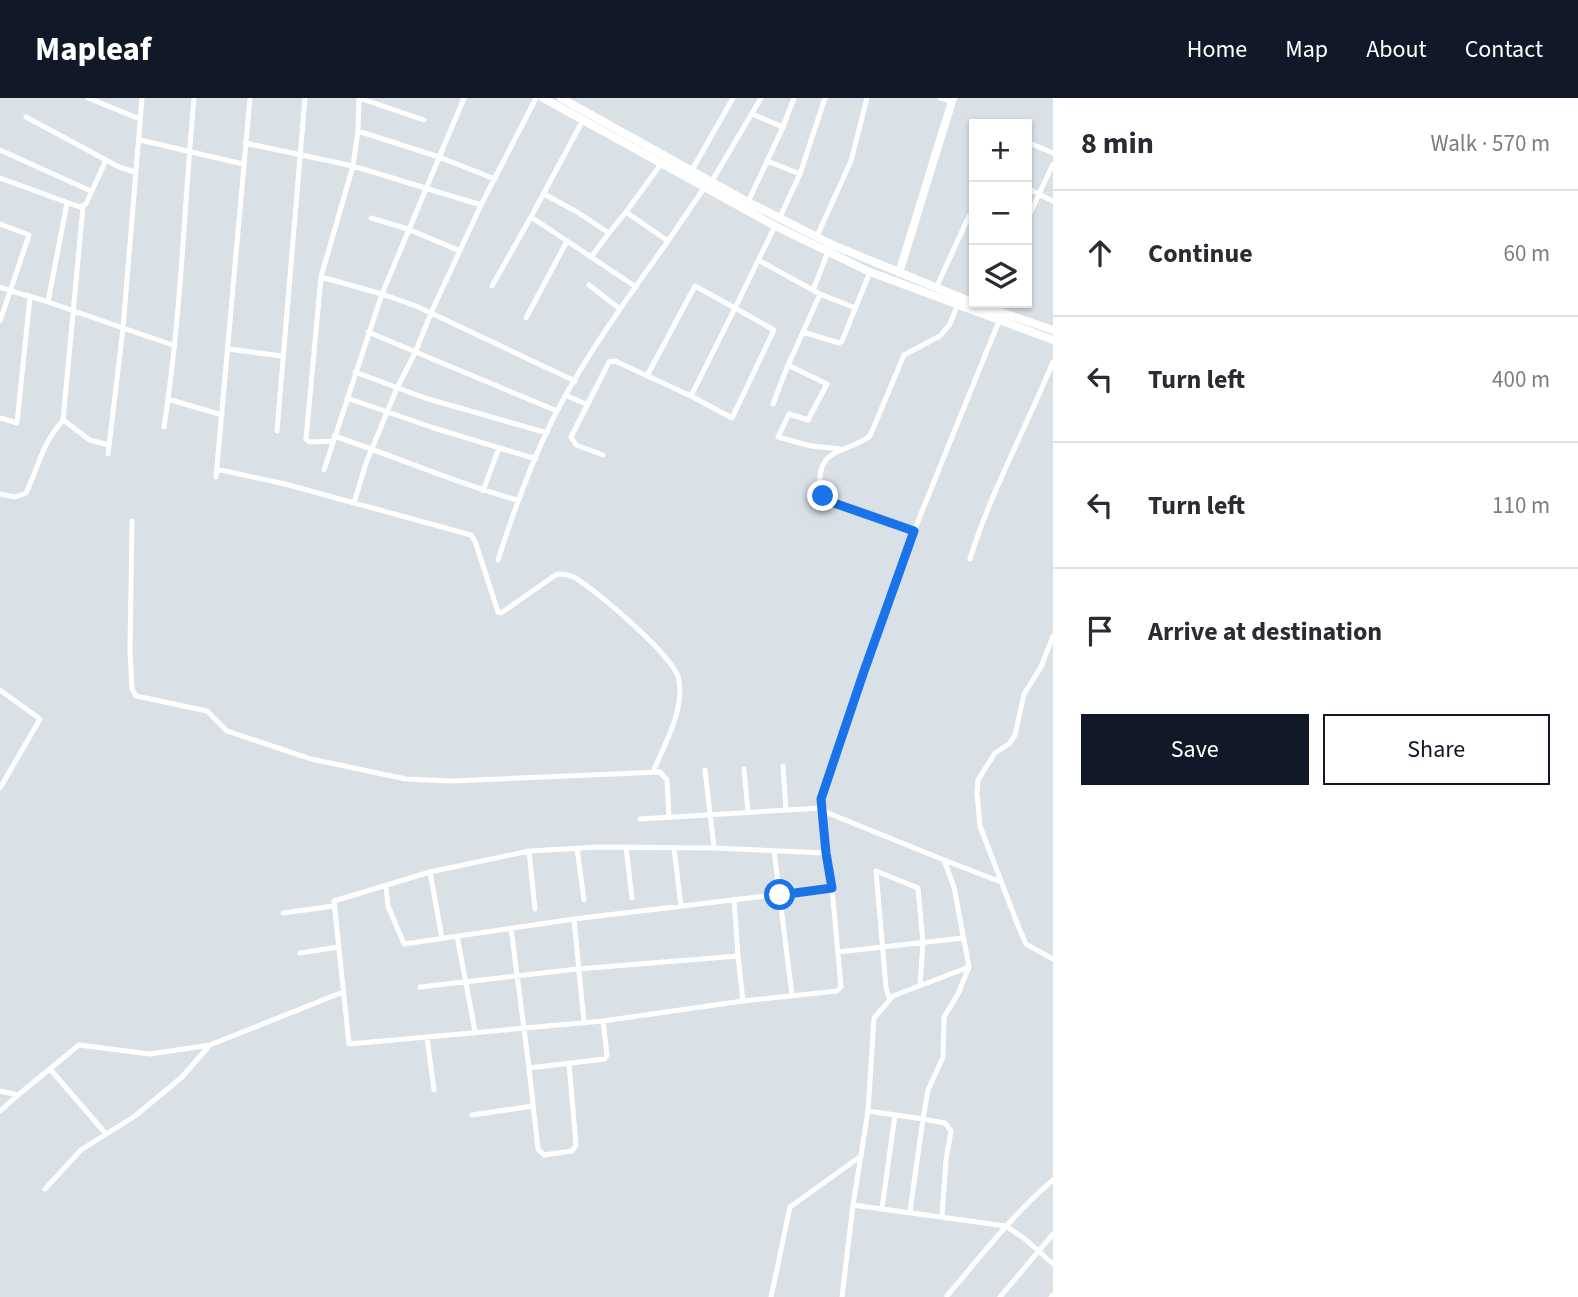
<!DOCTYPE html>
<meta charset="utf-8">
<style>
:root{--surface:#fff;--page:#f2f2f3;--text:#2b2b33;--muted:#7c7c81;--line:#e1e1e2;--accent:#111827}
body{margin:0;font-family:"Source Sans 3",sans-serif;background:var(--page);color:var(--text)}
.controls{position:absolute;right:21px;top:21px;display:grid;overflow:hidden;border-radius:0px;box-shadow:0 2px 5px #0004}
.controls button{width:63px;height:63px;display:grid;place-items:center;padding:0;border:0;border-bottom:2px solid var(--line);background:var(--surface);color:var(--text);font:35px sans-serif}
.stop{position:absolute;width:21px;height:21px;margin:-16px;border:5px solid #1a73e8;border-radius:50%;background:#fff}
.stop.end{background:#1a73e8;border-color:#fff;box-shadow:0 2px 7px #0008}
.list{margin:0;padding:0;list-style:none}
h2{display:flex;justify-content:space-between;align-items:center;height:91px;margin:0;padding:0 28px;font-size:30px}
h2 small{font-size:23px;font-weight:400;color:var(--muted)}
.list li{display:grid;grid-template-columns:46px 1fr auto;gap:21px;align-items:center;box-sizing:border-box;height:126px;padding:0 28px;border-top:2px solid var(--line)}
.list b{display:block;font-size:26px;white-space:nowrap}
.list em{font-size:23px;font-style:normal;color:var(--muted)}
.actions{display:flex;gap:14px;padding:21px 28px}
.actions a{flex:1;padding:16px 0;border:2px solid var(--accent);border-radius:0px;text-align:center;font-size:24px;color:var(--accent)}
.actions .main{background:var(--accent);color:#fff}
.icon{flex:none;width:38px;height:38px;fill:none;stroke:currentColor;stroke-width:2;stroke-linecap:round;stroke-linejoin:round}
.map{position:relative;flex:none;width:1053px;height:1199px;overflow:hidden}
header{display:flex;align-items:center;gap:42px;box-sizing:border-box;height:98px;padding:0 35px;background:var(--accent);color:#fff}
header strong{font-size:33px}
nav{display:flex;gap:38px;margin-inline-start:auto;font-size:24px}
main{display:flex}
aside{flex:1;background:var(--surface)}
.map>svg:first-child{display:block}
</style>
<header>
<strong>Mapleaf</strong>
<nav><a>Home</a><a>Map</a><a>About</a><a>Contact</a></nav>
</header>
<main>
<div class="map">
<svg width="1053" height="1199" viewBox="0 0 1053 1199">
<rect width="100%" height="100%" fill="#d9e0e6"/>
<g fill="none" stroke-linecap="round" stroke-linejoin="round">
<!-- street -->
<path stroke="#fff" stroke-width="5" d="M88,0L140,21
M359,0L424,22
M940,0L952,3
M752,16L783,29
M26,19L106,62
M583,22L531,119L636,189
M358,33L439,59L495,81
M140,42L243,66
M1027,44L1053,55
M245,45L353,68L481,107
M0,52L91,93
M767,63L800,76L780,119
M692,72L733,0
M800,76L825,0
M0,80L80,109L86,106L106,62L119,69L135,74
M712,83L761,0
M1027,90L1053,103
M544,96L577,114L609,135L626,114
M748,104L783,29L794,0
M371,120L408,131L460,153
M1027,122L1053,66
M0,126L29,137L0,223
M817,138L851,63L867,0
M668,143L704,90
M591,159L609,135
M758,162L820,196L855,210
M321,179L382,196L416,208L575,283
M589,187L620,211
M492,188L531,119
M0,189L30,199L17,325L0,320
M936,190L969,118L974,119
M813,192L828,154
M820,196L803,234L839,245L842,243L870,174
M26,197L48,204L67,105
M48,204L123,230L142,0
M526,220L567,143
M368,234L557,313
M803,234L788,267L827,286L808,322L789,316L778,339L811,348L841,351
M228,251L282,258
M355,274L425,300L547,335
M567,298L586,306
M691,298L732,320L774,232L735,210L775,128
M347,300L434,330L536,361
M168,301L222,317
M773,306L788,267
M63,322L90,342L109,347
M164,329C181,220 184,110 194,0
M277,333L305,0
M334,338C395,358 454,385 517,402
M332,343L309,344L306,341L321,179L353,68L358,33L359,0
M108,356L123,230L173,247
M603,357L576,347L571,339L609,264L615,263L691,298L735,210L695,188L647,278
M216,371L285,386L471,437L475,443L498,514L501,515L557,476C564,476 571,477 577,481C598,494 676,560 679,582C684,614 665,645 653,674
M324,372L382,196L464,0
M216,379L250,0
M483,393L499,350
M0,396L15,399L26,395C40,366 40,349 63,322L83,109
M354,405L366,365L397,290L415,255L431,215L481,107L536,0
M132,423L130,553L132,591L136,598L207,613L227,633L311,661L406,681L451,683L660,674L667,682L669,719
M914,433L999,223
M970,461C991,393 1026,330 1053,264
M498,462C514,412 532,361 557,313C588,254 629,198 668,143L626,114L661,66
M1053,538L1041,569L1024,596L1015,637L1009,646L995,655L978,682L977,695L980,728L1019,830L1026,846L1053,861
M0,592L40,621L0,690
M783,668L786,712
M744,671L748,714
M705,672L714,750
M640,721L821,710L826,755
M626,749L632,800
M577,750L584,802
M674,750L681,808
M529,753L535,811
M774,753L792,897
M944,762L1001,784
M430,774L442,840
M386,789L388,808L404,846L574,821L832,790L841,889L837,893L743,903L603,923L349,946L334,803L430,774L529,753L600,749L714,750L826,755L832,790
M283,815L334,808
M574,821L584,924
M511,830L529,970L605,961L607,957L603,923
M457,838L475,933
M838,854L963,840
M300,855L338,849
M738,858L743,903
M420,889L577,871L738,858L734,801
M890,902L886,890L876,773L918,790L923,845L920,887
M427,940L434,992
M529,970L538,1051L544,1057L572,1053L576,1047L569,965
M50,971L106,1036
M0,993L18,997L79,947L150,956L210,947L343,894
M0,1013L18,997
M868,1013L923,1021L910,1113
M472,1017L533,1008
M45,1091L81,1052L135,1018L182,979L210,947
M853,1107L1006,1128L1025,1141L1053,1166
M882,1110L895,1017
M942,1118L946,1062L951,1033L945,1025L923,1021L928,992L943,959L944,919L958,896L969,869
M947,1198C981,1158 1013,1116 1053,1082
M771,1199L790,1109L861,1058
M842,1199L853,1107L868,1013L874,920L893,898L969,869L954,789L944,762L828,715L821,710V701L863,576L914,433L831,404L820,393C816,347 845,357 870,338L904,257L940,238L950,226L957,208
M1000,1199L1053,1136
M1051,1199L1053,1197"/>
<!-- secondary -->
<path stroke="#fff" stroke-width="8" d="M543,0L775,128L870,174L1053,242
M561,0L748,104L833,147L974,205
M899,175L953,0
M974,205L1053,232"/>
</g>
<g fill="none" stroke-linecap="round" stroke-linejoin="round">
<!-- route -->
<path stroke="#1a73e8" stroke-width="9" d="M780,797L832,790L826,755L821,701L863,576L914,433L831,404L823,398"/>
</g>
</svg>
<div class="controls">
<button>+</button>
<button>−</button>
<button><svg class="icon" aria-label="layers" viewBox="0 0 24 24"><path d="M12 4l9 5-9 5-9-5zM3 14l9 5 9-5"/></svg></button>
</div>
<div class="stop" style="left:780px;top:797px"></div>
<div class="stop end" style="left:823px;top:398px"></div>
</div>
<aside>
<h2>8 min<small>Walk · 570 m</small></h2>
<ul class="list">
<li><svg class="icon" aria-label="ahead" viewBox="0 0 24 24"><path d="M12 20V5M6 11l6-6 6 6"/></svg><div><b>Continue</b></div><em>60 m</em></li>
<li><svg class="icon" aria-label="left" viewBox="0 0 24 24"><path d="M17 20v-9H6M10 6l-5 5 5 5"/></svg><div><b>Turn left</b></div><em>400 m</em></li>
<li><svg class="icon" aria-label="left" viewBox="0 0 24 24"><path d="M17 20v-9H6M10 6l-5 5 5 5"/></svg><div><b>Turn left</b></div><em>110 m</em></li>
<li><svg class="icon" aria-label="arrive" viewBox="0 0 24 24"><path d="M6 21V4h12l-3 4 3 4H6"/></svg><div><b>Arrive at destination</b></div></li>
</ul>
<div class="actions"><a class="main">Save</a><a>Share</a></div>
</aside>
</main>
